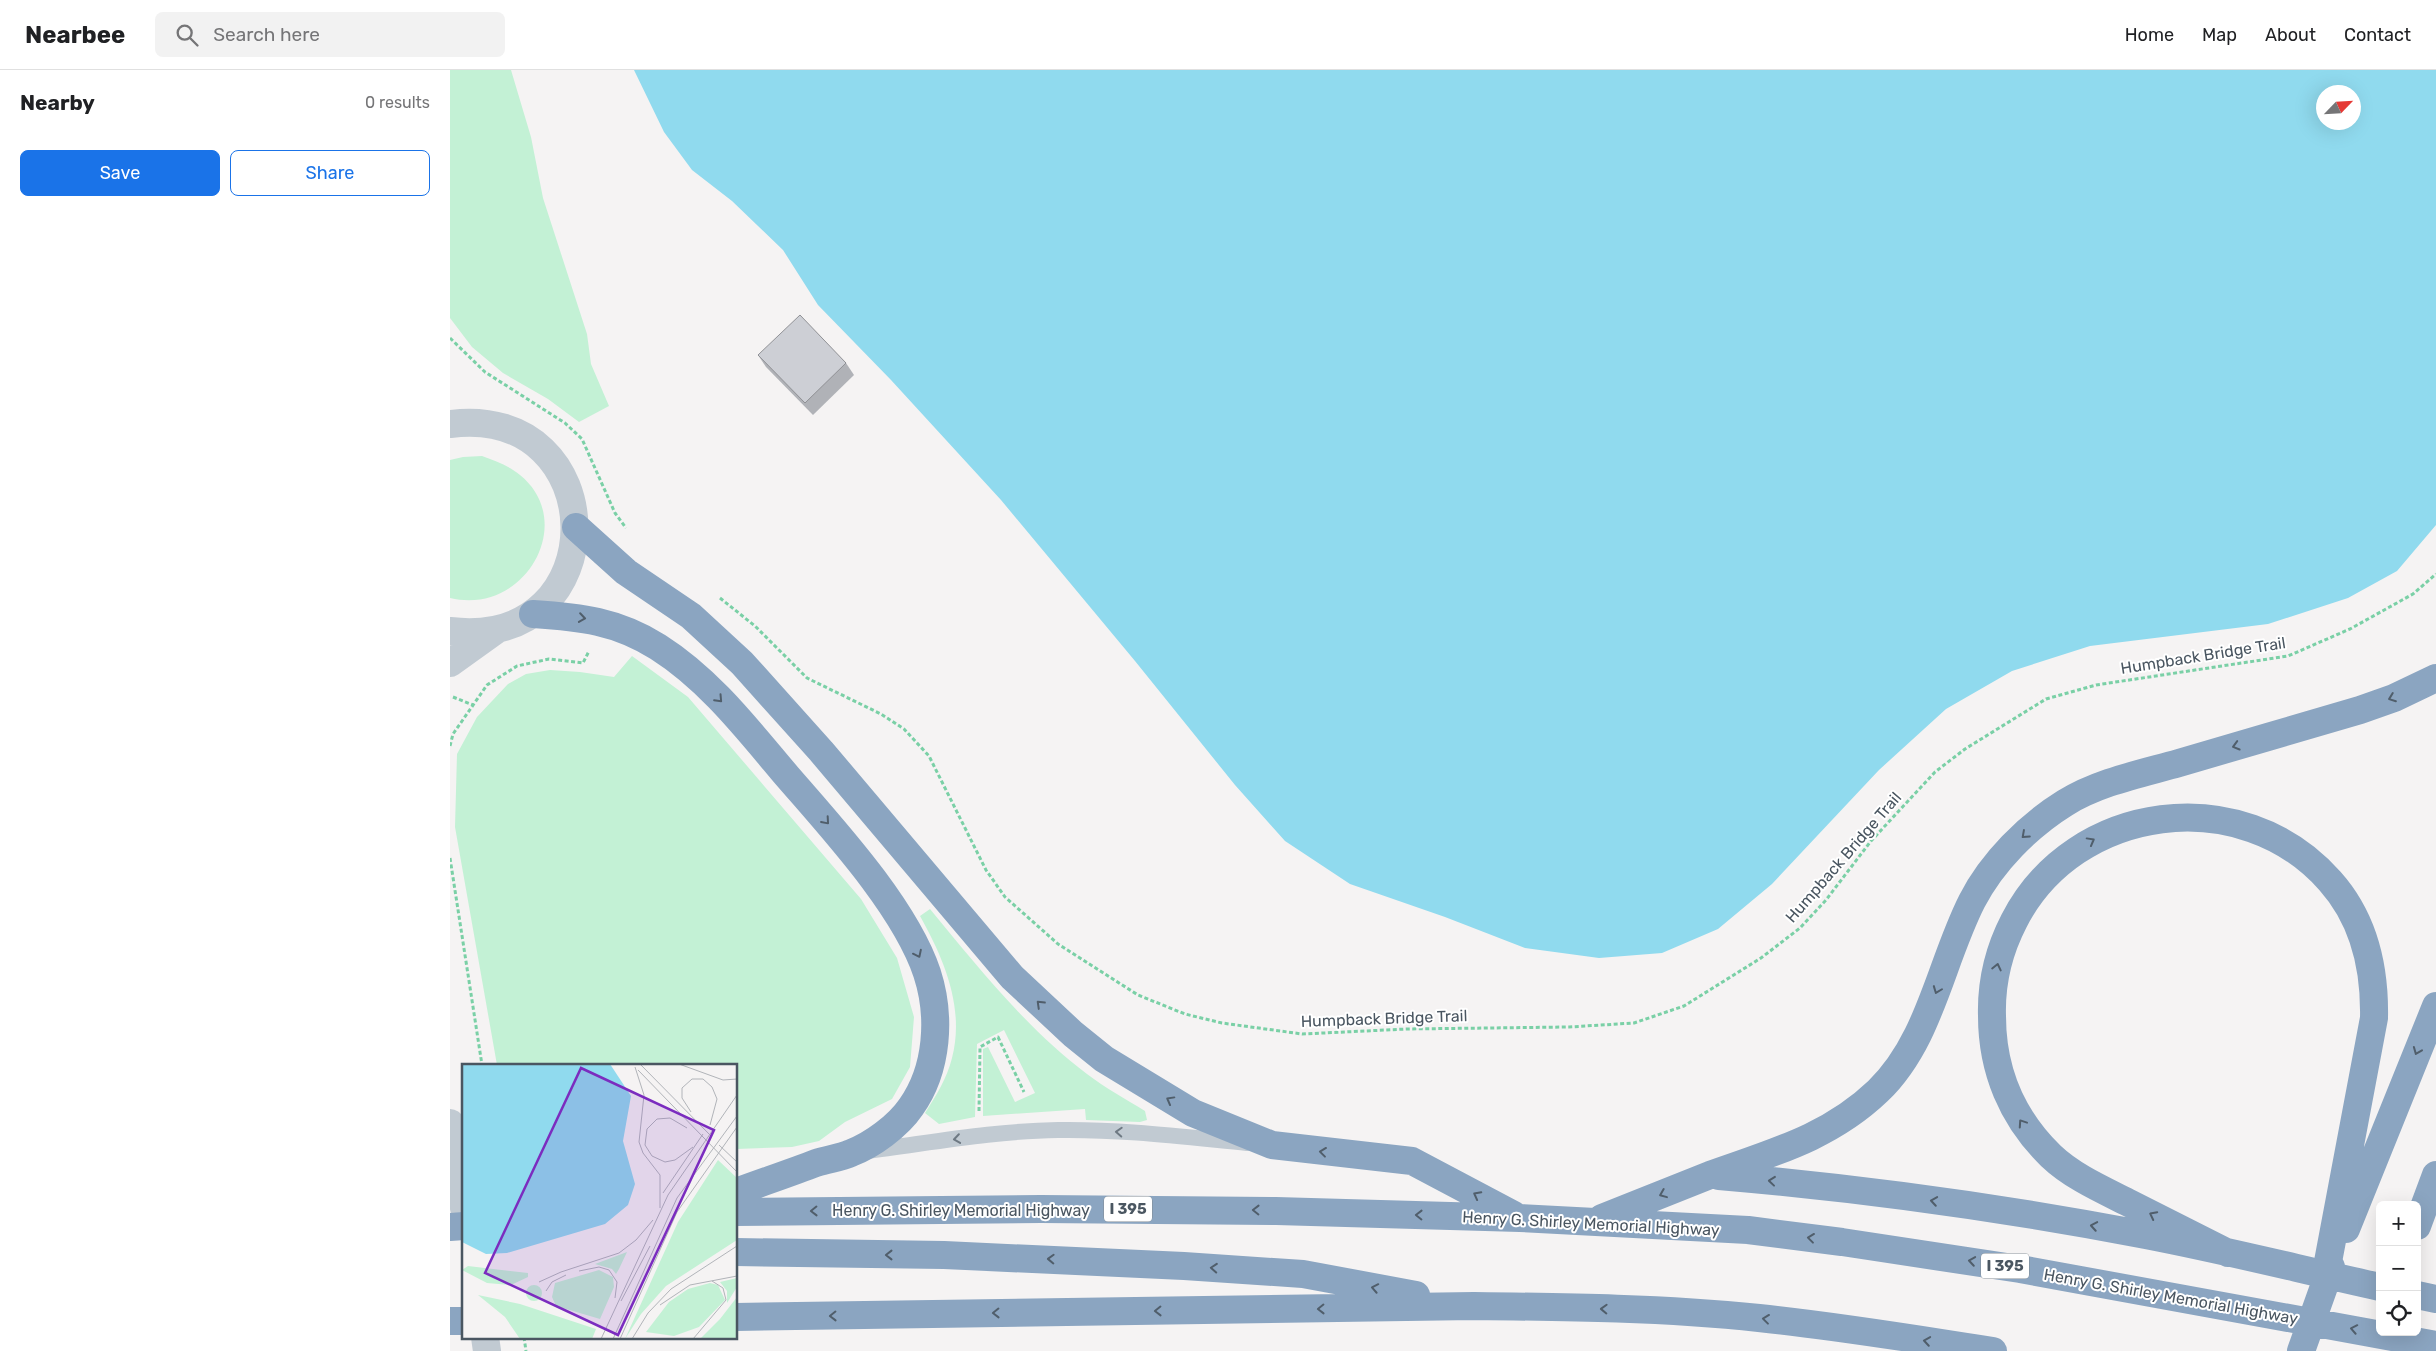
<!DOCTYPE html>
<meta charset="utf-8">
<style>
:root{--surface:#fff;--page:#f2f2f2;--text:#202124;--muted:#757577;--line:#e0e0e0;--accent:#1a73e8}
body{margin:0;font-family:Rubik,sans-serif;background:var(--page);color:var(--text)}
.controls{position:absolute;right:15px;bottom:15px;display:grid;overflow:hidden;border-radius:8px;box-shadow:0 5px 20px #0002}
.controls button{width:45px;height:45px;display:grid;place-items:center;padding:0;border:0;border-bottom:1px solid var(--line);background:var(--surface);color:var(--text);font:25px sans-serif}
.compass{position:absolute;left:1866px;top:15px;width:45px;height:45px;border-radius:50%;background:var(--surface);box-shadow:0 5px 20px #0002;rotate:65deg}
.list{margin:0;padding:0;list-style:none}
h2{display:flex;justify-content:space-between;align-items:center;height:65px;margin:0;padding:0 20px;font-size:21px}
h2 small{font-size:16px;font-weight:400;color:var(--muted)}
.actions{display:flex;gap:10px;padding:15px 20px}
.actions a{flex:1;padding:11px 0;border:1px solid var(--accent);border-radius:8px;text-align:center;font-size:18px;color:var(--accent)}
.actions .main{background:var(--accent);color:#fff}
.icon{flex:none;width:28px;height:28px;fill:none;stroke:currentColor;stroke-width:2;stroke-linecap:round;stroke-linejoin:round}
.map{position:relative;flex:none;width:1986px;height:1281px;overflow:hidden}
header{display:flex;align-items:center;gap:30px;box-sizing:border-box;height:70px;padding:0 25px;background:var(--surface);border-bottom:1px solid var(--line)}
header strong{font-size:24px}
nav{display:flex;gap:28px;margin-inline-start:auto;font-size:18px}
.search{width:350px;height:45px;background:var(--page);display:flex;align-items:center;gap:12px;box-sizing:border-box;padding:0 18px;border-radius:8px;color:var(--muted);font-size:19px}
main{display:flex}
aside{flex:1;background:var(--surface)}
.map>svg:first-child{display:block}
</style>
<header>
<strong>Nearbee</strong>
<div class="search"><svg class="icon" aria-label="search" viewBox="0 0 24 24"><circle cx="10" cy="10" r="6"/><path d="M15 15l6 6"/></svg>Search here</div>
<nav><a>Home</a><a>Map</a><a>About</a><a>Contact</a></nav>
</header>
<main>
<aside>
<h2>Nearby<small>0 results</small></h2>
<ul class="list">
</ul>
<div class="actions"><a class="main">Save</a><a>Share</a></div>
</aside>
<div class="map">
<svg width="1986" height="1281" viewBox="0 0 1986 1281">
<rect width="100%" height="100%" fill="#f5f3f3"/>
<!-- green -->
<path fill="#c3f1d5" d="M0,0H61L81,67L93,128L137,264L141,294L159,336L129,352L98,329L53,303L22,277L0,248Z
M32,386C46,391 59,396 70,405C128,452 75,546 0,528V390L13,387Z
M182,586L238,627L411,829L447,888L464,947L460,997L442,1029L395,1052L369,1071L342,1077L286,1079V995H47L5,757L7,684L27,647L58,614L76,604L100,600L130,602L164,607Z
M480,839C528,897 576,958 637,1004C655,1018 676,1029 695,1041L697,1050L690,1052L636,1050L635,1039L533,1046V979L538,977L565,1032L585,1023L554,960L527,974L525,1047L489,1054L475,1043C486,1026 497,1008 502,988C515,938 494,889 470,846Z"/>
<!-- water -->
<path fill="#90daee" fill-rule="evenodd" d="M184,0H1986V455L1947,501L1898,528L1818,554L1640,576L1562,601L1496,639L1429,700L1322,814L1268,859L1212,883L1149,888L1075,878L995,847L900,814L835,771L785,715L685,591L551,430L441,310L368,235L333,180L282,131L242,100L214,62ZM1874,22H1904V52H1874Z"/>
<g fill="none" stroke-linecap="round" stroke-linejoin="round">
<!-- path -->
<path stroke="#7ad0a6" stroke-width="3" stroke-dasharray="4 2.5" stroke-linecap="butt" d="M0,268L35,302L115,353L132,369L165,443L176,458
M270,528L305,556L357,608L431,644L454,659L479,686L536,800L555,827L608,874L688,925L735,944L772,953L852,964L956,959L1119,957L1184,953L1234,936L1311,888L1350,858L1376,830L1421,771L1485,702L1515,679L1596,629L1646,615L1838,586L1900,559L1963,524L1986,504
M3,627L23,635
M0,676L3,664L37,615L67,596L99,589L133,593L139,581
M0,788L32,995
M529,1041L530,977L548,967L574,1022
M74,1267L76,1281"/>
<!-- service -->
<path stroke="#c1cad2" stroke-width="16" d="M416,1081C480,1073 544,1061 608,1060C671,1059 735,1067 797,1073"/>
<!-- tertiary -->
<path stroke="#c1cad2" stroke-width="28" d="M0,354C164,333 168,581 0,561
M0,593L46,560
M0,1053L14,1138
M35,1267L37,1281"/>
<!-- motorway -->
<path stroke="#8ba5c1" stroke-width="28" d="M126,457L176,502L241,546L292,593L371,681L562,907L623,964L654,989L743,1043L822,1075L962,1091L1064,1145
M83,544C130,547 167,551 208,577C260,610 298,660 337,706C383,759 455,837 477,903C491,946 488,999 461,1037C448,1056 422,1075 401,1083C390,1088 378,1089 366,1093C340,1103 313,1112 286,1122
M1269,1106C1408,1118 1548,1137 1685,1163C1767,1178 1848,1199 1930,1217
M286,1142L591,1139L826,1141L1070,1148L1298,1160L1392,1172L1570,1199L1986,1275
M1152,1148C1188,1134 1224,1119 1260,1105C1321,1083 1379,1068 1428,1021C1480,971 1490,894 1522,831C1542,792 1578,756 1615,733C1649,712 1690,704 1729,693C1789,675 1850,658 1910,640L1944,628L1986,608
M1967,1156L1986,1105
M0,1157L14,1156
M1896,1159L1986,936
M286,1182L494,1185L734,1196L853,1204L966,1225
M1778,1183C1744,1166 1710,1149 1677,1132C1651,1119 1622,1106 1601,1086C1562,1048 1542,1000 1542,946C1541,912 1549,880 1564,851C1624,733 1792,711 1880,811C1914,849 1925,899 1924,948L1874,1213
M1967,1225L1986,1229
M286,1247L1024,1236C1119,1237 1215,1238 1309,1248C1388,1256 1465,1269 1543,1281
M0,1251H14
M1851,1281L1881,1197"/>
</g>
<!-- wall -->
<path fill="#b0b2b7" d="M308,285L396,293L404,305L363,345L316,297Z"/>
<!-- building -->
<path fill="#cdcfd5" stroke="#909195" d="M350,245L396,293L355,333L308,285Z"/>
<!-- one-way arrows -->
<defs><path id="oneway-chevron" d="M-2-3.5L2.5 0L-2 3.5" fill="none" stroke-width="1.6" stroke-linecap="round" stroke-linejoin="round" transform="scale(1.25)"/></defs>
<g stroke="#505e6b">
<use href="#oneway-chevron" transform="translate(132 548) rotate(8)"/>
<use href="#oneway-chevron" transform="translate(1942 628) rotate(159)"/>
<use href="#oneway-chevron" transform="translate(269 629) rotate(47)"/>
<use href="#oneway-chevron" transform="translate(1786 676) rotate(164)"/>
<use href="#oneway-chevron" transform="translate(376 751) rotate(49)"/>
<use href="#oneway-chevron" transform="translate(1575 765) rotate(138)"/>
<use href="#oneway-chevron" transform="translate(1641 771) rotate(-29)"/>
<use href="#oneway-chevron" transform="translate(468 884) rotate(64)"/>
<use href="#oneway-chevron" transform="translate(1547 897) rotate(-77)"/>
<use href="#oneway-chevron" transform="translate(1487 920) rotate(111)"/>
<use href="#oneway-chevron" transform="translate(590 934) rotate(-136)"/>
<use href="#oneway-chevron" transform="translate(1967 981) rotate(112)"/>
<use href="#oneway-chevron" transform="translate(720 1030) rotate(-151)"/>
<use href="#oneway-chevron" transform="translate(1572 1053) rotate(-124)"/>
<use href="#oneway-chevron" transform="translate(873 1082) rotate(-173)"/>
<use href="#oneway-chevron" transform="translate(1322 1111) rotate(-174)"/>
<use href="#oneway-chevron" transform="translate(1213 1124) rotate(158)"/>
<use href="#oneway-chevron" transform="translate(1027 1125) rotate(-152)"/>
<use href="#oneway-chevron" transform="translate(1484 1131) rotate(-171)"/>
<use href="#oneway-chevron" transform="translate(806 1140) rotate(-179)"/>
<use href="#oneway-chevron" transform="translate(364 1141) rotate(179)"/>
<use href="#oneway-chevron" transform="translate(969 1145) rotate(-179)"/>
<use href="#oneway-chevron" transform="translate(1703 1145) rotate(-153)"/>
<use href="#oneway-chevron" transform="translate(1644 1156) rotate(-170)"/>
<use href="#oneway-chevron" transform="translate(1361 1168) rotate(-173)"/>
<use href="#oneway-chevron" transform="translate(439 1185) rotate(-180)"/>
<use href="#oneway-chevron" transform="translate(601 1189) rotate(-178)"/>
<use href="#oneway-chevron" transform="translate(1522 1191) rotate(-171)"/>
<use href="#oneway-chevron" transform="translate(764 1198) rotate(-176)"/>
<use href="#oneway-chevron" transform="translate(925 1218) rotate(-169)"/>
<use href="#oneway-chevron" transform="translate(871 1239) rotate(179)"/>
<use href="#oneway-chevron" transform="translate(1154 1239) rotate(-178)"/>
<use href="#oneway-chevron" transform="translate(708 1241) rotate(179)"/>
<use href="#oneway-chevron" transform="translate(546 1243) rotate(179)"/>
<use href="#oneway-chevron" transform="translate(383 1246) rotate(179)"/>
<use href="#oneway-chevron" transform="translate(1316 1249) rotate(-173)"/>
<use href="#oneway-chevron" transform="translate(1904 1259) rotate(-169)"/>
<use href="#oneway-chevron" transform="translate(1477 1271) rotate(-171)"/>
</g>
<g stroke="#6e7983">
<use href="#oneway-chevron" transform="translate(669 1062) rotate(-177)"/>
<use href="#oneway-chevron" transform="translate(507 1069) rotate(172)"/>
</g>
<g text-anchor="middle" stroke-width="4" stroke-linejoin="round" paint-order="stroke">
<!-- shield labels -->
<g fill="#fff" stroke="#808990" stroke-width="1">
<rect x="654" y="1126.5" width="48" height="25" rx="4"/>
<rect x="1531" y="1183.5" width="48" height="25" rx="4"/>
</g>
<g font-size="15" font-weight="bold" fill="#4a5661">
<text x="678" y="1144">I 395</text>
<text x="1555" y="1201">I 395</text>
</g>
<!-- street labels -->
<g font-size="16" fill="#4a5661" stroke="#fff">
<text transform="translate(1753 585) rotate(-9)" y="6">Humpback Bridge Trail</text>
<text transform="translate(1393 787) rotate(-49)" y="6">Humpback Bridge Trail</text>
<text transform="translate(934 948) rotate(-2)" y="6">Humpback Bridge Trail</text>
<text x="511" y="1146">Henry G. Shirley Memorial Highway</text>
<text transform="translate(1141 1153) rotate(3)" y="6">Henry G. Shirley Memorial Highway</text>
<text transform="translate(1721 1226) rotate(10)" y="6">Henry G. Shirley Memorial Highway</text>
</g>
</g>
<!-- overview -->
<g transform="translate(12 994)">
<rect width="275" height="275" fill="#f5f3f3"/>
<path d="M256,96L275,114V176L204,222L179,250L163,275L216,158ZM165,188L157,205L151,202L157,205L154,210L150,205L133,200ZM6,202L66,209V213L49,221L25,219L0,206ZM137,206L151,213L152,223L138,255L94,242L90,233L93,219ZM275,214V223L265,239V227L258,218ZM248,219L256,221L263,236L237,263L212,272L184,268L207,238L226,225ZM64 229a8 8 0 1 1 16 0a8 8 0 1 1-16 0ZM16,231L58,240L134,265L130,275H58L43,253ZM275,233V275H238L258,255Z" fill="#c3f1d5"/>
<path d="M0,0H148L169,32L161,77L173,120L166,141L143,160L45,189L24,190L0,178Z" fill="#90daee"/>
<path fill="none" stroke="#b1b4b9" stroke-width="1" d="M178,0L250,73M217,0L261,16L275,15M173,3L182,31L177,78L181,89L198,111V144M176,6L275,108M229,48L220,34V24L230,15H241L250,23L255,35L248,61M225,64L208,54L195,55L185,65L183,81L190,92L203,98L213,96L231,83M257,81L275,98M201,129L241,70M117,207L137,203L147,206L155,218L153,234M77,218L99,208L157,189L174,176L191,156M84,227L90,218L104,211M159,237L188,182M198,241L228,221L275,212M139,275L206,131L275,31M151,275L215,134L275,52M158,275L215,148L275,63M170,275L186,249L209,225L275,182M231,275L264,236L261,224L250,217"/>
<path fill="#7b2cbf" fill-opacity="0.15" stroke="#7b2cbf" stroke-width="2.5" d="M119,4L252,66L156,271L23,209Z"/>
<rect width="275" height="275" fill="none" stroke="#4a5661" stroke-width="2.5"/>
</g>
</svg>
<div class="controls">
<button>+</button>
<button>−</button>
<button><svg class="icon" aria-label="locate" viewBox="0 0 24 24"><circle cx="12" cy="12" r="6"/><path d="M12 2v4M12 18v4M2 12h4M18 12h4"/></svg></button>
</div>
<svg class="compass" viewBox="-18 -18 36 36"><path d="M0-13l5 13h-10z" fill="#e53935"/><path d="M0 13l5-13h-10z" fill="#757577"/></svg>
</div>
</main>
